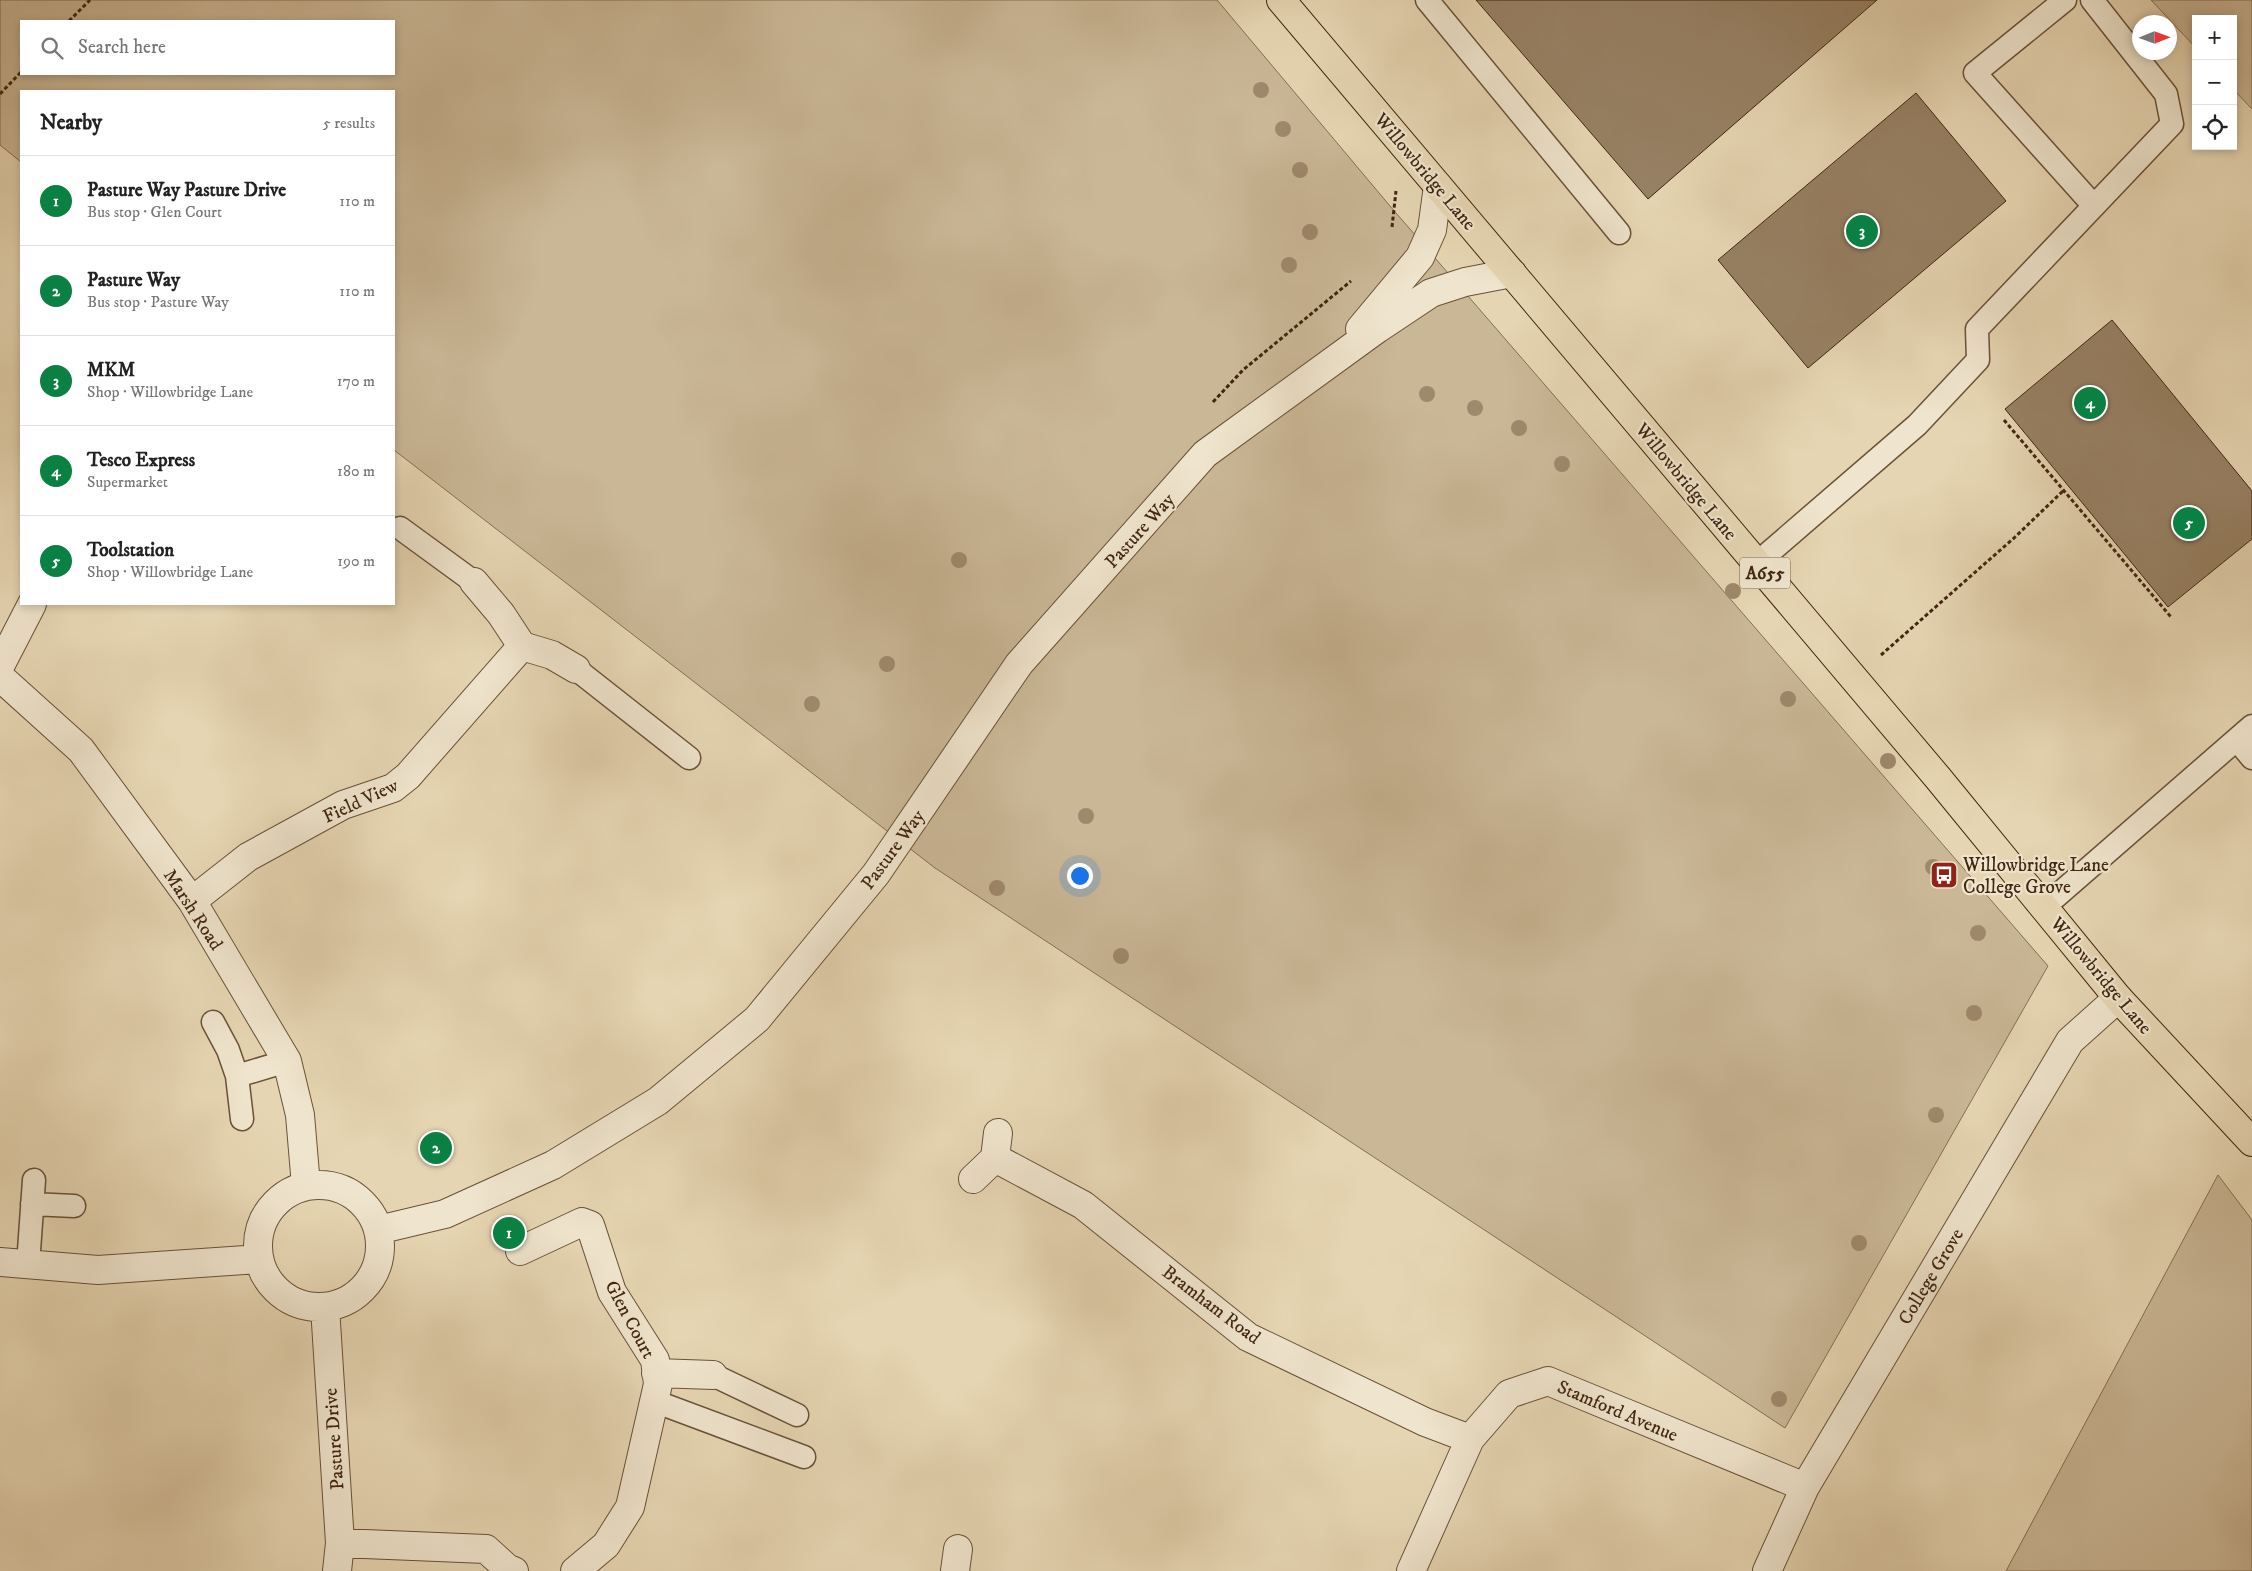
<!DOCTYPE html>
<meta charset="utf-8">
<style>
:root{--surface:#fff;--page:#f2f2f2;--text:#222;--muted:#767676;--line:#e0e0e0;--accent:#0b8043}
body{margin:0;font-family:"IM FELL DW Pica",serif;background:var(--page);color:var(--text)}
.controls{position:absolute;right:15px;top:15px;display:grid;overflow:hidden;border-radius:0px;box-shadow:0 2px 8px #0003}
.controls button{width:45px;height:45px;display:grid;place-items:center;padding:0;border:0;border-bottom:1px solid var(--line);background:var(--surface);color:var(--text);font:25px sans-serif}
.compass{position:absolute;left:2132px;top:15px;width:45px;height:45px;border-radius:50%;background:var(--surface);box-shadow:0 2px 8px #0003;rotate:89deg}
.you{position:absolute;left:1079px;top:875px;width:18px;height:18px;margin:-12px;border:4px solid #fff;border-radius:50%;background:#1a73e8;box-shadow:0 0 0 8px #1a73e833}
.badge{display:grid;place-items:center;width:32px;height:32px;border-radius:50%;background:var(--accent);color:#fff;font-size:16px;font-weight:700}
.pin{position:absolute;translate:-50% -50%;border:2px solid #fff;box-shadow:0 1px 5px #0006}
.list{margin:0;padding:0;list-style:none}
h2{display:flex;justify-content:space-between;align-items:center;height:65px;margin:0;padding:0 20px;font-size:21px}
h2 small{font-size:16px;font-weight:400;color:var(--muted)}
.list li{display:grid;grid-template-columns:32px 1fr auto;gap:15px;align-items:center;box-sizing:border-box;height:90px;padding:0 20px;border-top:1px solid var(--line)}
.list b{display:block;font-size:19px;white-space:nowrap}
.list p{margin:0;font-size:16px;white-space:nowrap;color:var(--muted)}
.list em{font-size:16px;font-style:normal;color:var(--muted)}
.icon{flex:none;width:28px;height:28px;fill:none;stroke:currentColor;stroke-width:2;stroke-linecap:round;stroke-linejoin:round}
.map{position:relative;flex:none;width:2252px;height:1571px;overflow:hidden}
.search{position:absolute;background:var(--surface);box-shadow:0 2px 8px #0003;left:20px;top:20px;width:375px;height:55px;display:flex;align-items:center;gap:12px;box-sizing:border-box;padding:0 18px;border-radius:0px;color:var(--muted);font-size:19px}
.panel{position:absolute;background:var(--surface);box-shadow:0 2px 8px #0003;left:20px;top:90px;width:375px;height:515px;border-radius:0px}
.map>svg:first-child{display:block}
</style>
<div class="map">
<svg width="2252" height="1571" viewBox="0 0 2252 1571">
<rect width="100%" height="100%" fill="#e6d5b2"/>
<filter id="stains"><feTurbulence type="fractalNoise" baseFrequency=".004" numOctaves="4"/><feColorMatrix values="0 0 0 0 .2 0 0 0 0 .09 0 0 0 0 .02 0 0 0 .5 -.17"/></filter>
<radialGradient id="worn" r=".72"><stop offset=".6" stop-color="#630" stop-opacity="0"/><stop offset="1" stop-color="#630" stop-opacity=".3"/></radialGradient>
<!-- green -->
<path fill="#cab796" stroke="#866e53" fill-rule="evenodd" d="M0,0H1217L1390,206L2048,966L1785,1428L935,868L394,450V91H21V162L0,145ZM21,21H394V74H21Z
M2151,0H2252V109L2233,89V19H2196V48Z
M2218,1175L2252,1220V1571H2006Z"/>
<!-- building -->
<path fill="#978164" stroke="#412510" d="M1476,0H1877L1648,199Z
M1916,93L2006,201L1808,368L1718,260Z
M2112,320L2252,491V539L2168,607L2005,409Z"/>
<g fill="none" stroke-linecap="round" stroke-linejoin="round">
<!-- lane casing -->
<g stroke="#6a5138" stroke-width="25">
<path id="lane" d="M1427,0L1619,233
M2065,0L1975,73L2094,206
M400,528L474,582
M1757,563L1917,425L1978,360L1977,329L2172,124L2166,94L2092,0
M576,669L689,758
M2237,740L2252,758
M2044,907L2252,726
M213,1022L228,1050L237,1076L242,1119
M237,1076L287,1061
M32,1204L74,1206
M28,1265L34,1180
M713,1375L797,1415
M654,1401L804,1457"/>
</g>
<!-- street casing -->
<g stroke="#6a5138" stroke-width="30">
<path id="street" d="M1360,329L1420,257L1432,230L1438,186
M474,582L501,614L522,646L552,655L576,669
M0,666L32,604
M0,677L81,750L192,901L287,1061L300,1115L306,1186
M192,901L248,857L343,805L393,788L408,776L522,646
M995,1158L1083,1205L1248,1337L1425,1422L1470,1439
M973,1179L995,1158L998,1133
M258 1246a61 61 0 1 1 122 0a61 61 0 1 1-122 0Z
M378,1230L445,1214L553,1165L658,1101L757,1019L876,874L1019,664L1205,454L1377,329L1431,293L1465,282L1512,273
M520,1251L582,1222L590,1225L612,1292L655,1360L658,1384L630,1507L606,1545L575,1571
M0,1262L98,1270L259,1259
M325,1307L340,1543L337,1571
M656,1373L713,1375
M340,1543L486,1549L507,1568L514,1571
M955,1571L958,1549
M1411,1571L1470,1439L1509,1394L1548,1381L1805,1487
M1767,1571L1805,1487L2070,1041L2118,998"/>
</g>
<!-- primary casing -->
<g stroke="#412510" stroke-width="30">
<path id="primary" d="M1281,0L1938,778L2118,998L2252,1142"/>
</g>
<!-- path -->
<path stroke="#412510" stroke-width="3" stroke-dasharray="4 2.5" stroke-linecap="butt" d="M69,21L90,0
M0,94L21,72
M1392,227L1396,191
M1213,402L1243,370L1351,281
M2004,420L2171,617
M1881,655L2014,538L2063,491"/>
<!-- lane -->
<use href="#lane" stroke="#efe4cd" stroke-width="22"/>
<!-- street -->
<use href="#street" stroke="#efe4cd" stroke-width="28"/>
<!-- primary -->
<use href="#primary" stroke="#e6d5b2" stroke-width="28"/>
</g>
<!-- trees -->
<g fill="#9e896c">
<circle cx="1261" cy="90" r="8"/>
<circle cx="1283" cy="129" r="8"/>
<circle cx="1300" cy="170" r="8"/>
<circle cx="1310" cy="232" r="8"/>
<circle cx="1289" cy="265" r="8"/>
<circle cx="1427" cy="394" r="8"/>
<circle cx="1475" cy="408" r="8"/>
<circle cx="1519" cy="428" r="8"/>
<circle cx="1562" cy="464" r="8"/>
<circle cx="959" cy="560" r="8"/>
<circle cx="1733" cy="591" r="8"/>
<circle cx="887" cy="664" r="8"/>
<circle cx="1788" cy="699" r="8"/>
<circle cx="812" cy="704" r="8"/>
<circle cx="1888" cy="761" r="8"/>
<circle cx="1086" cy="816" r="8"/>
<circle cx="1933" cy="867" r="8"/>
<circle cx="997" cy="888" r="8"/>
<circle cx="1978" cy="933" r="8"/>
<circle cx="1121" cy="956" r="8"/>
<circle cx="1974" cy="1013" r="8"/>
<circle cx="1936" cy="1115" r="8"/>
<circle cx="1859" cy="1243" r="8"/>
<circle cx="1779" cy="1399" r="8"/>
</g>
<!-- icons -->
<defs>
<g id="bus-square" transform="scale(1.4375)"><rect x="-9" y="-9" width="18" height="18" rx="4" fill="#8f2418" stroke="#efe4cd"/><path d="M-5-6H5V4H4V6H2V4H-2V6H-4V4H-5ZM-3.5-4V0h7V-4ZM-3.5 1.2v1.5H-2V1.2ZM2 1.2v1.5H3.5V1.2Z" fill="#fff"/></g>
</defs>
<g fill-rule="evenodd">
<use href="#bus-square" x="1944" y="875"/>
</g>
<g text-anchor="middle" stroke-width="4.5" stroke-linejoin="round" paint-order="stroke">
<!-- shield labels -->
<rect fill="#efe4cd" stroke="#755e49" stroke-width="1" x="1740" y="557.5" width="50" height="31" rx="4"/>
<g font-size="18" font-weight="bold" fill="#412510">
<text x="1765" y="579">A655</text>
</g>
<!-- street labels -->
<g font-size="19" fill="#412510" stroke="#efe4cd">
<text transform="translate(1426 171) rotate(50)" y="7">Willowbridge Lane</text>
<text transform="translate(1687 481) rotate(50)" y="7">Willowbridge Lane</text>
<text transform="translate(1139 530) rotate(-48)" y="7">Pasture Way</text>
<text transform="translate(360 800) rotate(-25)" y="7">Field View</text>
<text transform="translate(892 849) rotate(-54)" y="7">Pasture Way</text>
<text transform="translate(194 909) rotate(57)" y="7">Marsh Road</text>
<text transform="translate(2102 975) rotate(50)" y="7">Willowbridge Lane</text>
<text transform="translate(1930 1276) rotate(-59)" y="7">College Grove</text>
<text transform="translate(1212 1304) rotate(37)" y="7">Bramham Road</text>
<text transform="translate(631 1319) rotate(62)" y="7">Glen Court</text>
<text transform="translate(1618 1410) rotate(23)" y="7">Stamford Avenue</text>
<text transform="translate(333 1439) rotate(-94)" y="7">Pasture Drive</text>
</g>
<!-- poi labels -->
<g font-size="19" fill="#412510" stroke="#efe4cd" text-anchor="start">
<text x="1963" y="871">Willowbridge Lane<tspan x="1963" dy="22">College Grove</tspan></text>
</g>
</g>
<rect width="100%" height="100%" filter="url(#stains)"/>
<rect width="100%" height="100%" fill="url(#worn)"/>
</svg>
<div class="controls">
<button>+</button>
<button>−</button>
<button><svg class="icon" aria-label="locate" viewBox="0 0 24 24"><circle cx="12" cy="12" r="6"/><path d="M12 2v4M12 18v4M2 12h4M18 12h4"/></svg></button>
</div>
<svg class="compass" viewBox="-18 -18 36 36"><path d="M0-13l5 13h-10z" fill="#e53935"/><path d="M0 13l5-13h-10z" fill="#767676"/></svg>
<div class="you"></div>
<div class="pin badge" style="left:509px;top:1233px">1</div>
<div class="pin badge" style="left:436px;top:1148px">2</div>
<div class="pin badge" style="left:1862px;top:231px">3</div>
<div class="pin badge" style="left:2090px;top:403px">4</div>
<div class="pin badge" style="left:2189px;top:523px">5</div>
<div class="search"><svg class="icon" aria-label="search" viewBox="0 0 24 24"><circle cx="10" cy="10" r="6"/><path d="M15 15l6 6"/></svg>Search here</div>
<section class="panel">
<h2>Nearby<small>5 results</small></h2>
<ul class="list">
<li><span class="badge">1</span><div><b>Pasture Way Pasture Drive</b><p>Bus stop · Glen Court</p></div><em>110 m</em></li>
<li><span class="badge">2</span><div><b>Pasture Way</b><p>Bus stop · Pasture Way</p></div><em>110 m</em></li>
<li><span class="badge">3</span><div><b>MKM</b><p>Shop · Willowbridge Lane</p></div><em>170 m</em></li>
<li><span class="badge">4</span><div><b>Tesco Express</b><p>Supermarket</p></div><em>180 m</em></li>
<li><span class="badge">5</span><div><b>Toolstation</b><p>Shop · Willowbridge Lane</p></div><em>190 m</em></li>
</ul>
</section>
</div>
